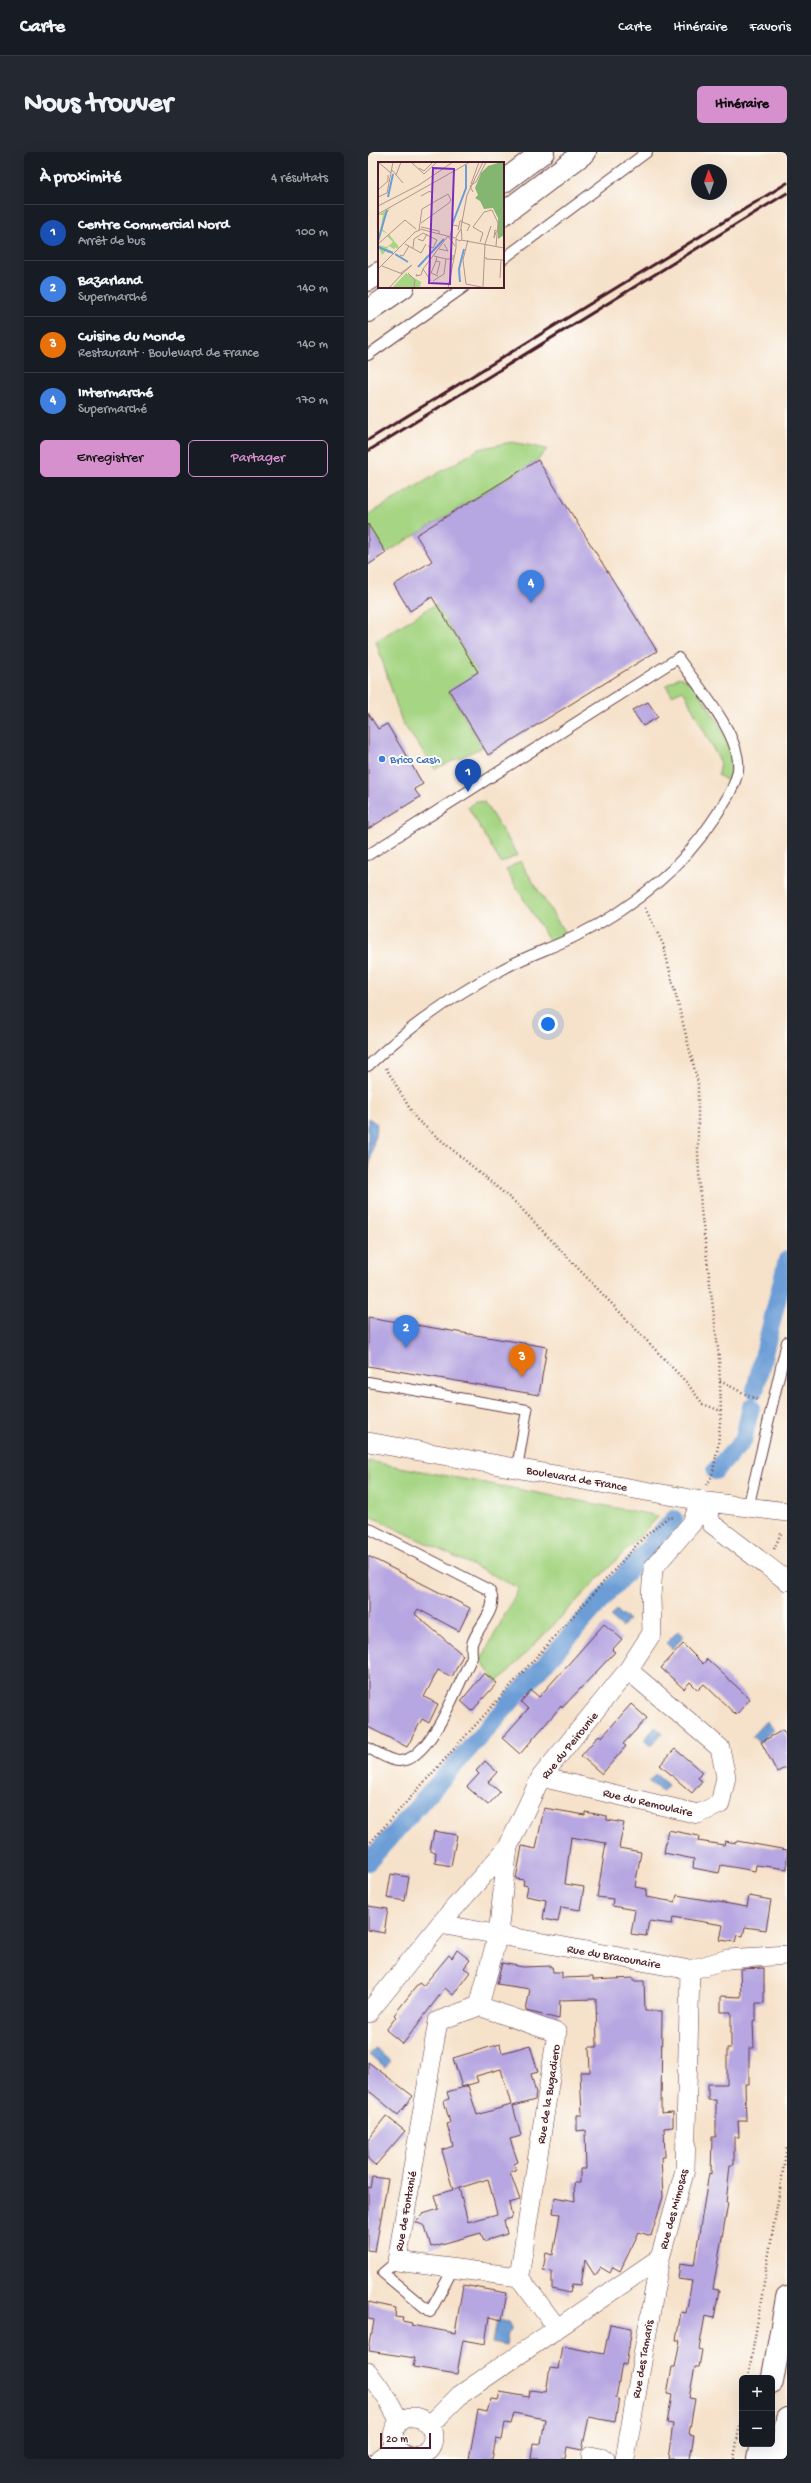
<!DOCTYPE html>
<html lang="fr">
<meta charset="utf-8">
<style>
:root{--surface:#171b24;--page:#242831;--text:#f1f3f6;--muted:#9ea1a6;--line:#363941;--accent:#d690ce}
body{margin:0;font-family:"Gochi Hand",sans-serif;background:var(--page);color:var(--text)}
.controls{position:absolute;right:12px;bottom:12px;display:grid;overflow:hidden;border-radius:6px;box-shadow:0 4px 16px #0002}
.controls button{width:36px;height:36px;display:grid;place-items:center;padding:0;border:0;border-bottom:1px solid var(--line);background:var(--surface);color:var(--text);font:20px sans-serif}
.compass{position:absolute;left:323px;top:12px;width:36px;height:36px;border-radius:50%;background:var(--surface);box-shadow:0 4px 16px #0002;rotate:358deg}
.scale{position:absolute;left:12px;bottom:10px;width:51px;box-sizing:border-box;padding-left:4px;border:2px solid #4a1f2b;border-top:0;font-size:11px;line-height:14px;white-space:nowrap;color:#4a1f2b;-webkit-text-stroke:3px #fdfcf7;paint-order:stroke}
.you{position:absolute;left:180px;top:872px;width:14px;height:14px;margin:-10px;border:3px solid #fff;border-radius:50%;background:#1a73e8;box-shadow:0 0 0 6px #1a73e833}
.badge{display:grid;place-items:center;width:26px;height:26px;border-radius:50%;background:var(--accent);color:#fff;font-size:13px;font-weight:700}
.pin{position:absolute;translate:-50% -33px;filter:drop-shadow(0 1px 2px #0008)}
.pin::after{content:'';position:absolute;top:21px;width:14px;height:12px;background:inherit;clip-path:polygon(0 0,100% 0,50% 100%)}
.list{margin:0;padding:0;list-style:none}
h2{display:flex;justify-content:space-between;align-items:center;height:52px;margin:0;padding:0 16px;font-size:17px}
h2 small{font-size:13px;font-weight:400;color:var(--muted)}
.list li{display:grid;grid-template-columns:26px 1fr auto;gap:12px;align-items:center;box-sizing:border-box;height:56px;padding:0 16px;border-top:1px solid var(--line)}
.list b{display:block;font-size:15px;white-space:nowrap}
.list p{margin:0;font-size:13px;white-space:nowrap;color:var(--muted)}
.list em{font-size:13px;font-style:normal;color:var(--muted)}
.actions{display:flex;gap:8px;padding:12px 16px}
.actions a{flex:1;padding:9px 0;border:1px solid var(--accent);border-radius:6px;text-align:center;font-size:14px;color:var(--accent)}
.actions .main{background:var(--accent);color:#111}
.map{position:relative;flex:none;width:419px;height:2307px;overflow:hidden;border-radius:6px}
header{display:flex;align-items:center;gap:24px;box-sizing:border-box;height:56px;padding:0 20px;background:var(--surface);border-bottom:1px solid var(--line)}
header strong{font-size:19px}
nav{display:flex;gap:22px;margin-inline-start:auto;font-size:14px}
.intro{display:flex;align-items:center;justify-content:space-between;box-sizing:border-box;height:96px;padding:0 24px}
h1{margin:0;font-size:28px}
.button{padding:10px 18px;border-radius:6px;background:var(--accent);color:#111;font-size:14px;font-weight:700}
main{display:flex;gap:24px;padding:0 24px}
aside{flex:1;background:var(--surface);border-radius:6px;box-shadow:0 4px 16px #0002}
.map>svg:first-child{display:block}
</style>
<header>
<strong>Carte</strong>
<nav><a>Carte</a><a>Itinéraire</a><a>Favoris</a></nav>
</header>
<div class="intro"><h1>Nous trouver</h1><a class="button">Itinéraire</a></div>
<main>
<aside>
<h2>À proximité<small>4 résultats</small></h2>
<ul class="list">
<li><span class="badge" style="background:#1a4fb4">1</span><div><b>Centre Commercial Nord</b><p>Arrêt de bus</p></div><em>100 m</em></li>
<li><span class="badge" style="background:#3f7fe0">2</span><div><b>Bazarland</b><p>Supermarché</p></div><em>140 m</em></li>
<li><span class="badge" style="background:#e8710a">3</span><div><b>Cuisine du Monde</b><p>Restaurant · Boulevard de France</p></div><em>140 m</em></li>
<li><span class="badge" style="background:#3f7fe0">4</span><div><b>Intermarché</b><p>Supermarché</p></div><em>170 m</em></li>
</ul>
<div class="actions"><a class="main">Enregistrer</a><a>Partager</a></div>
</aside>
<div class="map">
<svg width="419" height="2307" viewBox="0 0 419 2307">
<rect width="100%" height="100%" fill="#fdfcf7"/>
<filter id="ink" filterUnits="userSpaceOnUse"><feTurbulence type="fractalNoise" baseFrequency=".025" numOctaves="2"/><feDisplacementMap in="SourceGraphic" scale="8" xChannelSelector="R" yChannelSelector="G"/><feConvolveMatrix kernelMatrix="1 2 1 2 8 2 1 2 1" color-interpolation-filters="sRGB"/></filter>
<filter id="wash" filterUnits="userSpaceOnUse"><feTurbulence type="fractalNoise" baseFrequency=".012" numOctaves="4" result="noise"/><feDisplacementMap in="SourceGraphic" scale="16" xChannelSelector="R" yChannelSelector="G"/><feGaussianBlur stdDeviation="0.9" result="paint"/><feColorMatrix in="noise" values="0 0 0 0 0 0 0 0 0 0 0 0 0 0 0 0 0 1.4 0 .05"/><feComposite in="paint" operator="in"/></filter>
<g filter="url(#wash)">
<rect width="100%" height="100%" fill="#f6e2cb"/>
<!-- green -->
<path fill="#a6d583" stroke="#787a57" d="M144,290L179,297L170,308L18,401L4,378L0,380V363L111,297Z
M68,452L110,520L81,539L115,595L67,617L34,570L8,489Z
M311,525L325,531L356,579L364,608V628L360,629L350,623L352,610L315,538L304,543L298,533Z
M108,649L116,650L150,703L133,711L100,655Z
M152,709L197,781L182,790L138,718Z
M0,1309L291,1364L129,1531L113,1508L151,1436L0,1363Z"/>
<!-- water -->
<path fill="#6c9dd6" stroke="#5b5e80" d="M0,966L9,972L0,1022Z
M248,1458L260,1468L254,1475L242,1465Z
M310,1479L316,1484L304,1497L298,1491Z
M398,1569L406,1577L391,1591L384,1584Z
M287,1575L294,1581L283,1594L276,1588Z
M287,1622L300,1633L294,1640L281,1629Z
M7,1896L22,1909L17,1915L2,1902Z
M128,2169L140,2171L143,2175V2178L140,2180L138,2194L124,2191Z"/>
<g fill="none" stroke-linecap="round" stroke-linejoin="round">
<!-- canal -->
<path stroke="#6c9dd6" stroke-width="18" d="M387,1238L419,1108
M347,1319L375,1289L383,1255
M0,1710L306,1367"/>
</g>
<g id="blocks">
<!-- building -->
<path fill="#b6a6e1" d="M170,308L289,499L120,603L81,538L110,520L64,445L42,459L26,433L64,409L48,383Z
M0,372L18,401L0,413Z
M280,550L290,565L275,574L264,558Z
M0,561L10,577L19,572L55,632L46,637L52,645L0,677Z
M0,1165L179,1195L171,1243L0,1214Z
M0,1404L102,1456L91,1479L50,1457L47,1462L95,1503L84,1525L70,1518L56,1545L70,1552L61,1571L54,1567L39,1595L0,1575Z
M236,1472L254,1487L244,1498L247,1500L194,1556L193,1554L152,1602L134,1586L160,1557L153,1550L163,1538L171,1545Z
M315,1492L335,1512L339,1507L382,1547L368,1563L336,1532L330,1538L322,1530L316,1537L293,1516Z
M116,1521L129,1531L104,1559L93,1549Z
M263,1552L279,1566L255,1592L258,1594L234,1622L213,1604L231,1583L234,1585Z
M415,1578L419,1586V1615L409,1620L393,1590Z
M307,1597L334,1620L330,1626L334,1629L324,1641L292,1613Z
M117,1609L129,1620L120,1630L132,1640L120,1653L99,1635L111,1622L108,1619Z
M176,1656L217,1663V1660L239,1664V1668L256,1671L251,1696L273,1700L267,1735L279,1737L278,1745L307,1750L309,1743L379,1755L381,1744L403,1748L398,1778L377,1775L375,1784L369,1783L367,1790L352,1788L355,1773L305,1765L304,1772L281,1769L278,1784L263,1782L267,1758L244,1754L245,1747L229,1745L238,1691L203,1685L197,1732L216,1735L212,1758L193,1755L190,1770L175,1767L178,1748L158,1744L160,1734L155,1733L156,1728L148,1727L154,1694L168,1697Z
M300,1678L331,1684L330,1689L356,1693L357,1689L368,1691L369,1689L419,1698V1717L388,1713L387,1719L353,1713L351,1721L325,1716L326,1707L296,1701Z
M66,1679L89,1683L83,1714L67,1711L68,1700L62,1699Z
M23,1722L41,1725L37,1749L19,1746Z
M0,1754L20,1757L16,1781L0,1778Z
M89,1798L102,1808L96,1816L102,1820L85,1843L77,1836L35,1892L18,1878L28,1865L26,1863L51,1831L55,1834L81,1803L84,1806Z
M134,1811L155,1815L184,1814L185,1820H194V1826L225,1825V1828L266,1826V1829H276L277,1859H294L293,1961L305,1960V1975L296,1976L297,2005H293L295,2045L285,2077L283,2084L271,2080L252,2119L245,2115L242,2121L232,2115L227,2124L217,2108L213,2133L204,2132L202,2141L184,2137V2119L175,2118L178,2101L185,2103L192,2062L185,2061L187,2045L207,2049L206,2031H212V2017H218L217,1978L209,1979V1963H214L212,1920H222L221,1895H229L228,1847L192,1848L191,1867L158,1859L162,1837L129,1832Z
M396,1816V1851H388V1868L385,1869L386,1896H381V1932H377L378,1969H370L371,1985H366V2013H362L358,2051H360L345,2137L351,2138L346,2166L337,2164L331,2197L334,2198L331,2215H327L321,2246L327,2247L321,2282L326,2283L322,2307H300L305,2272L299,2271L304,2243L299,2242L304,2215H307L312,2188H308L313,2160L318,2161L324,2129L310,2127L312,2111L326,2113L341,2021L343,2022L344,1985H348V1948H340V1932H359V1896H363V1860H353V1844L373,1845L372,1817Z
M132,1892L134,1901L162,1893L170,1920L163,1922L168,1941L167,1948L145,1954L153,1984L142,1987L150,2010L146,2012L148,2018L142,2020L152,2048L141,2051L144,2066L136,2068L139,2082L116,2089L113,2081L63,2095L57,2074L47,2070L55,2062L71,2057L67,2043L91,2036L100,2070L129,2062L120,2027L85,2038L74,1998L85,1994L79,1972L82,1971L76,1949L81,1947L79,1940L100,1934L109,1963L143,1953L133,1917L108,1924L110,1930L94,1935L85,1906Z
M0,1910L45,1944L30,1963L0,1938Z
M18,1964L37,1979L7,2014L0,2008V1987Z
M5,2025L20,2027L7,2099L0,2098V2035L3,2036Z
M95,2133L139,2141L134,2168L121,2165L117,2192L95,2188L89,2222L45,2215L47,2206L1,2199L6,2168L0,2167V2150L28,2156L27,2165L35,2166L34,2169L44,2171L43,2173L87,2181Z
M242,2172L264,2176L258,2213L254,2212L248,2246H251L247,2270L221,2265L214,2298L199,2295L197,2307H163L165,2291L173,2292L177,2267L146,2261L143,2272L137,2271L134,2288L128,2287L124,2307H101L110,2258L119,2260L123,2247L130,2248L132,2240L161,2245L162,2238L178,2240L182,2216L190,2217L194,2194L236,2202Z"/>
</g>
</g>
<g filter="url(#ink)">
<use href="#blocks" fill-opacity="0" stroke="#643c43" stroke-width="1"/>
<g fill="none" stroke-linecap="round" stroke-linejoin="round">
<!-- service casing -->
<g stroke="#643c43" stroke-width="12">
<path id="service" d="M135,107L279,0
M0,203L96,135
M0,703L310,506C329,533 374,584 370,618C367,636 355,653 345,668C312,719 262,757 208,784C184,796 158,804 135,817C85,843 41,875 0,914
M0,1230L159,1258L149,1316
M380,1356L419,1190
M0,1376L121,1438C133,1456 109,1474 104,1492C103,1496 104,1501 104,1505C91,1530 63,1609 31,1609C21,1609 9,1600 0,1596
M29,2109L15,2121L62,2160L85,2117"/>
</g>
<!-- minor casing -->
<g stroke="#643c43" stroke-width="20">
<path id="minor" d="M0,1290L340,1350L419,1360
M340,1350V1362L344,1372L419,1429
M173,1625L330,1662L352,1652L358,1625L352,1596L260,1518
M140,1695L130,1782L111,1854L189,1881L151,2125
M72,1772L322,1818L360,1807L419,1803
M111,1854L70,1869L29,2109L151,2125L189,2176
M0,1861L72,1772L140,1695L173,1625L260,1518L284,1481L283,1445L285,1416L324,1371L333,1348
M0,2220L20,2248L32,2270
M25 2285a20 20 0 1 1 40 0a20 20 0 1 1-40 0Z
M61,2274L92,2243L292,2106L317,2018L322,1818
M223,2304L237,2307
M11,2307L27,2295
M257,2307L292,2106"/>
</g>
<!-- secondary casing -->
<g stroke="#643c43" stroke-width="24">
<path id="secondary" d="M404,2230L419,2146
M390,2307L393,2292
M412,2307L419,2267"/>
</g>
<!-- trunk casing -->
<g stroke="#643c43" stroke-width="24">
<path id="trunk" d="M135,30L175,0
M135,62L217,0
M0,128L11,121
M0,159L35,135"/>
</g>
<!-- path -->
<path stroke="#643c43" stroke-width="2.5" stroke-dasharray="1 3" stroke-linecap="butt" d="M277,756L295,792L330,931V1003L333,1058L351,1205L353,1259L350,1294L344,1324L339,1333
M18,916L48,967L149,1052L318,1230L335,1252L353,1259
M352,1229L391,1249
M406,1397L414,1379
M0,1693L274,1387L299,1366L307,1365
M380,2226L419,1995
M366,2307L374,2260"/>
<!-- service -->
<use href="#service" stroke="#fff" stroke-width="10"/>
<!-- minor -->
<use href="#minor" stroke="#fff" stroke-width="19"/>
<!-- secondary -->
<use href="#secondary" stroke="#fff" stroke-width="22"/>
<!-- trunk -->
<use href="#trunk" stroke="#fff" stroke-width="22"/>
<!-- rail -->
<path stroke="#4a1f2b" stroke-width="3" d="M0,288L419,31
M0,299L419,41"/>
</g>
</g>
<!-- markers -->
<circle fill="#3f7fe0" stroke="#fdfcf7" stroke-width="1.5" cx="14" cy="607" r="4"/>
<g text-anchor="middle" stroke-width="4" stroke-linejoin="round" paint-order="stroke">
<!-- shop labels -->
<g font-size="12" fill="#366cbe" stroke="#fdfcf7" text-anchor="start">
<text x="22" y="611">Brico Cash</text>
</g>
<!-- street labels -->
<g font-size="12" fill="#4a1f2b" stroke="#fdfcf7">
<text transform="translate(209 1326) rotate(10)" y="4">Boulevard de France</text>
<text transform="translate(201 1593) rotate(-51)" y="4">Rue du Peirounie</text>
<text transform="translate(280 1650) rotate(13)" y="4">Rue du Remoulaire</text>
<text transform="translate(246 1804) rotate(10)" y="4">Rue du Bracounaire</text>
<text transform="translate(180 1942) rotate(-81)" y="4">Rue de la Bugadiero</text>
<text transform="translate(305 2057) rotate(-75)" y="4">Rue des Mimosas</text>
<text transform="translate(37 2059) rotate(-80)" y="4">Rue de Fontanié</text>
<text transform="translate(274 2207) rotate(-80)" y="4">Rue des Tamaris</text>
</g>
</g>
<!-- overview -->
<g transform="translate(10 10)">
<rect width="126" height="126" fill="#f6e2cb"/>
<path d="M13,46L8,52L4,67L10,72L4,69L0,80L5,53H0ZM11,72L21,85L18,87V85L16,87L11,84L9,87L15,90L9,91V88L4,93L0,83L9,85L15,80L9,74ZM28,111L43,120L42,126H14Z" fill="#a6d583"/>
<path d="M123,0L126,2V73L120,77V56L115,46L106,47L102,39L97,36L100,33L97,26L103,11L110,4Z" fill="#84b671"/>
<path fill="none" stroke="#6c9dd6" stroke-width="2" d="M10,35L15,12M74,63L88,26V3M0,79L9,48M0,85L15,91M17,92L30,100M40,105L66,77M82,120L81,107L86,87"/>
<path fill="none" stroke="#b1948b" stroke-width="1" d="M0,0L13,11M33,0L46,12L59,0M41,6L46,9L55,0M14,8L25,21M18,13L23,0M93,22L101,0M0,28L10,19V13M95,30L92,24L98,20L108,0M43,34L52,29L54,32M0,35L9,31L15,0M0,44L41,23L75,0M0,52L92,0M84,60L92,63L89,69M43,65L61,69V72M42,67L77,76M41,68L44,47L70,32L73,38L71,41L43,61M80,68L82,59H85M118,70L116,76L117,68L120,70M70,74L77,84M72,74L75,63L80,64M40,77L45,79L49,72M78,77L82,79L84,77L83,65L89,33L105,0M83,78L126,86M102,80L105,71L95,65L106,50L114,48L120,61L118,84M0,82L27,58L38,67M27,82L43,91L48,82M35,86L36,77L45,71L59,78L55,86L50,84M61,87L70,89L66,82M22,93L25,94L31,84M56,94L68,97H75V93M59,95L58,99L62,100L59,112M108,95V97L126,98M58,99L53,111L60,114M4,104L22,111M0,107L37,70L42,68M23,111L34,103M30,111L37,118L36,125M24,112L34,103M39,112L38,114L43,113L45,107M122,116L123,98M53,119L45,107L70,74M55,119L66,112L68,97M88,122L85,98L90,78M88,122L108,126M105,125L107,82L113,64M11,126L24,112L22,111M70,126L78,86V75L83,67"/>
<path fill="#7b2cbf" fill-opacity="0.15" stroke="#7b2cbf" stroke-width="2" d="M55,6L76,7L72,122L51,121Z"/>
<rect width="126" height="126" fill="none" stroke="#4a1f2b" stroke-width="2"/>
</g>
</svg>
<div class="controls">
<button>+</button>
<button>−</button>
</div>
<svg class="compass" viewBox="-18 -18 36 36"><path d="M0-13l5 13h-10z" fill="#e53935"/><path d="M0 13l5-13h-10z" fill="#9ea1a6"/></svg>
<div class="scale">20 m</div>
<div class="you"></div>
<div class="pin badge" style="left:100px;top:640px;background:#1a4fb4">1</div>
<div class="pin badge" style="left:38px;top:1196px;background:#3f7fe0">2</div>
<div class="pin badge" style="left:154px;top:1225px;background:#e8710a">3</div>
<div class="pin badge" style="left:163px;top:451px;background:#3f7fe0">4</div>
</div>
</main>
